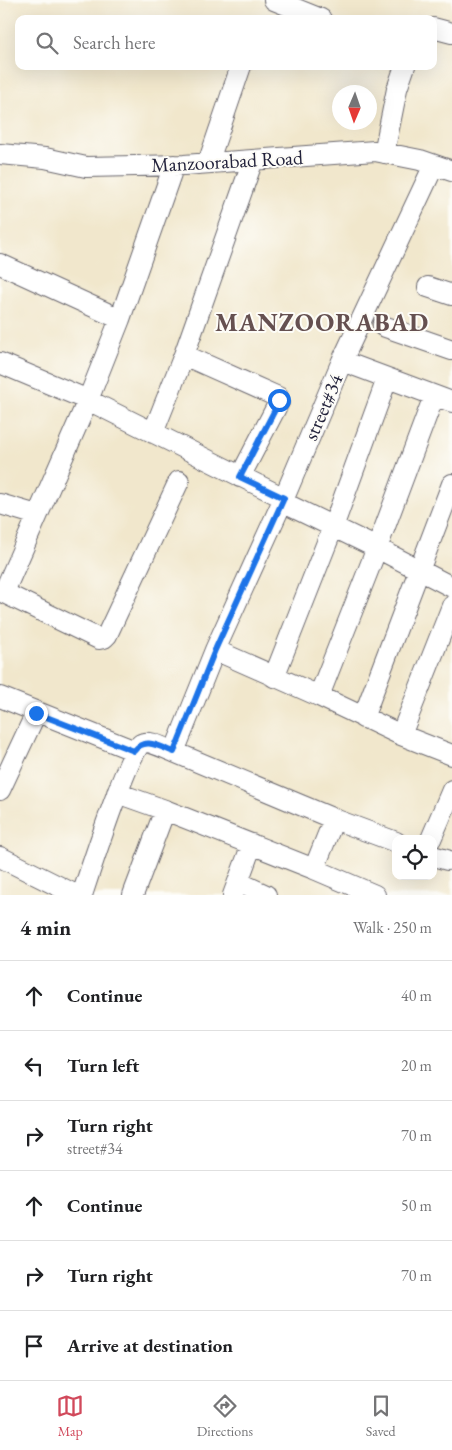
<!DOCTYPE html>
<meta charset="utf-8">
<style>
:root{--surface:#fff;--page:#f2f2f2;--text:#202124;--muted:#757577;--line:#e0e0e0;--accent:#d1495b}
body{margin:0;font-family:"EB Garamond",serif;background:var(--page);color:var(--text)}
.controls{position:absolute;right:15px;bottom:15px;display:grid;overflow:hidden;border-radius:10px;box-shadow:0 5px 20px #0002}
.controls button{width:45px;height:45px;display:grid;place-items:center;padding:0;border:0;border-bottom:1px solid var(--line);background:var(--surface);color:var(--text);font:25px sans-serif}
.compass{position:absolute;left:332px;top:85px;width:45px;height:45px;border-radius:50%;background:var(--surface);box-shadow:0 5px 20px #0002;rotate:182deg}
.stop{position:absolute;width:15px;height:15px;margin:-11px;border:4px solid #1a73e8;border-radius:50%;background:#fff}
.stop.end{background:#1a73e8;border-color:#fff;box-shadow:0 1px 5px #0008}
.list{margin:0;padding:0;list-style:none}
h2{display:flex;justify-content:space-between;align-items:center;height:65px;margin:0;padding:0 20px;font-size:21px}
h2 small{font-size:16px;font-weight:400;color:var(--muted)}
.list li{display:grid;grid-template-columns:32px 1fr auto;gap:15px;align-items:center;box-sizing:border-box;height:70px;padding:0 20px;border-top:1px solid var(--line)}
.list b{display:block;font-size:19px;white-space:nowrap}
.list p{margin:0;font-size:16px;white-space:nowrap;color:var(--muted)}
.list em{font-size:16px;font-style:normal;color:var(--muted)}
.icon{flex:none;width:28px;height:28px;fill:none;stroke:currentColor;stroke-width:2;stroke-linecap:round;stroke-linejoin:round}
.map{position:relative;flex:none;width:452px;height:895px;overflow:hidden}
.search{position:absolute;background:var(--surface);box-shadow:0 5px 20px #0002;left:15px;right:15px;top:15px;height:55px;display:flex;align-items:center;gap:12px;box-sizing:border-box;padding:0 18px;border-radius:10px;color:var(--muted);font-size:19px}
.sheet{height:485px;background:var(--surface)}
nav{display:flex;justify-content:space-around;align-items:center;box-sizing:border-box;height:70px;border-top:1px solid var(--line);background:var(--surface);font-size:14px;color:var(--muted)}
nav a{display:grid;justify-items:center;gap:2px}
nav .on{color:var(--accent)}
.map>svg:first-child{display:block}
</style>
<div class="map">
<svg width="452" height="895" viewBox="0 0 452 895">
<rect width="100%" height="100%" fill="#fdfcf7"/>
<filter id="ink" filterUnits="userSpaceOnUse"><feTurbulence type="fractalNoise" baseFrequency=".02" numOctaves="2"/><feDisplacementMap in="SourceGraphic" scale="10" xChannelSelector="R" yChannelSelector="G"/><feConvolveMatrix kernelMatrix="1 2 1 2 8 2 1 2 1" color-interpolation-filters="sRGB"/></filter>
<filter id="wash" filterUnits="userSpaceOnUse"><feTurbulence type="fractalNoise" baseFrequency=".0096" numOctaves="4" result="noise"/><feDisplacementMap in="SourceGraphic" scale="20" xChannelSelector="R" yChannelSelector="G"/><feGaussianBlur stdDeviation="1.12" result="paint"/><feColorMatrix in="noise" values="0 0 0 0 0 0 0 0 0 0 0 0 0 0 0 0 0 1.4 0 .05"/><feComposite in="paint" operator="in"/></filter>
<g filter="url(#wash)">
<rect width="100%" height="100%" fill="#f1e7cc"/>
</g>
<g filter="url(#ink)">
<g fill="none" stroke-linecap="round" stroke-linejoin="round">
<!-- minor casing -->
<g stroke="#6a676e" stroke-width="22">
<path id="minor" d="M274,0L321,19
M433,28L452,33
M384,153L397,89L405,66
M0,154L45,158L86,167L184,165L375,151L420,160L452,171
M208,163L241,66
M0,264L120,319L88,400L0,363
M428,287L452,295
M120,319L174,165
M383,326L452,350
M184,355L253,160
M342,361L452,402
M153,433L184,355L278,397L279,402L240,477
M282,502L377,548L452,587
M0,504L37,515
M0,591L99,639L104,638L107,635L179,481
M4,592L88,400L284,498
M215,650L319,696L401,735L452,755
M274,677L333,527L387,379
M319,696L377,548L434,396
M0,697L135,751
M363,718L452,484
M401,735L452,606
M174,752L215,650L284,498L342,361L434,165
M0,790L36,713
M117,793L165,810L314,869L375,895
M431,839L452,790
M433,856L447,860
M0,857L76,895
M314,869L334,819
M238,882L266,895
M82,895C89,874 129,750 141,744C149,739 165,749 174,752L334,819L396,842
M133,895L165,810
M233,895L252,844"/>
</g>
<!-- minor -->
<use href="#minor" stroke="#fff" stroke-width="20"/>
</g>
</g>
<g fill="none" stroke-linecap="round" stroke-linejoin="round" filter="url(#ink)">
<!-- route -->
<path stroke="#1a73e8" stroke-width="6" d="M36,713L134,751C145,736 160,747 174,752L215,650L284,498L240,477L279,402V400"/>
</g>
<g text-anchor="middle" stroke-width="4" stroke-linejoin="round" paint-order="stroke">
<!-- street labels -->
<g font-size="20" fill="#22223b" stroke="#fdfcf7">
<text transform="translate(227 161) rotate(-3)" y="7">Manzoorabad Road</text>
<text transform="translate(323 407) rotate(-67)" y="7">street#34</text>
</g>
<!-- district labels -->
<g font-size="25" font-weight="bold" letter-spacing="1" fill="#655050" stroke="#fdfcf7">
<text x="322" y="331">MANZOORABAD</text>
</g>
</g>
</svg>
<div class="controls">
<button><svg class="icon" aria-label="locate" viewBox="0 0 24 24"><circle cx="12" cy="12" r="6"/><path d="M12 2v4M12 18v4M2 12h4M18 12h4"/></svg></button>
</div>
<svg class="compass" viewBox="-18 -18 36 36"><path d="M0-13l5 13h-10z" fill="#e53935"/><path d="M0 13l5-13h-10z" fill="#757577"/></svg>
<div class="stop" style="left:279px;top:400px"></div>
<div class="stop end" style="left:36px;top:713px"></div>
<div class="search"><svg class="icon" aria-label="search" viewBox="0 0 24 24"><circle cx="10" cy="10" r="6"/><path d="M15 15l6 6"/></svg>Search here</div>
</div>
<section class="sheet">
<h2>4 min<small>Walk · 250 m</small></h2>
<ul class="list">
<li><svg class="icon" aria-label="ahead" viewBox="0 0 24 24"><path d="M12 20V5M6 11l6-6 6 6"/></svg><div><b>Continue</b></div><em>40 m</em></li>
<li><svg class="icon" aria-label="left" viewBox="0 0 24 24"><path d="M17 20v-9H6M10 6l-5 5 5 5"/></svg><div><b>Turn left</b></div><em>20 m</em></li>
<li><svg class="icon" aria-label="right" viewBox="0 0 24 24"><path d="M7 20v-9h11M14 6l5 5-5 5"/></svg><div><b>Turn right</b><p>street#34</p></div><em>70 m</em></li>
<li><svg class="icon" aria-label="ahead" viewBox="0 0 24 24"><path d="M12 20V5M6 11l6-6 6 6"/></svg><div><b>Continue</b></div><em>50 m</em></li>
<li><svg class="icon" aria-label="right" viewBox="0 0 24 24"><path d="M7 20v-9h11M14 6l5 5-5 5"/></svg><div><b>Turn right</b></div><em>70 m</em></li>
<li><svg class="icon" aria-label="arrive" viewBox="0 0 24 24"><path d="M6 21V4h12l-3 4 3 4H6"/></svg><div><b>Arrive at destination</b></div></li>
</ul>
</section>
<nav>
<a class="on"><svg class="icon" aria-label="map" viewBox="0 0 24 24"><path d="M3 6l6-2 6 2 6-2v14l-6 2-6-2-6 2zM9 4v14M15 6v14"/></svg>Map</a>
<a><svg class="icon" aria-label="directions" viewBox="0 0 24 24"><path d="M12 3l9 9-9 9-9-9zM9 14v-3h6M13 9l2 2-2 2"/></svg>Directions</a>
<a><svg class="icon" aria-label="saved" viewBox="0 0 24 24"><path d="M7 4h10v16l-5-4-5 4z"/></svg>Saved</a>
</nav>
